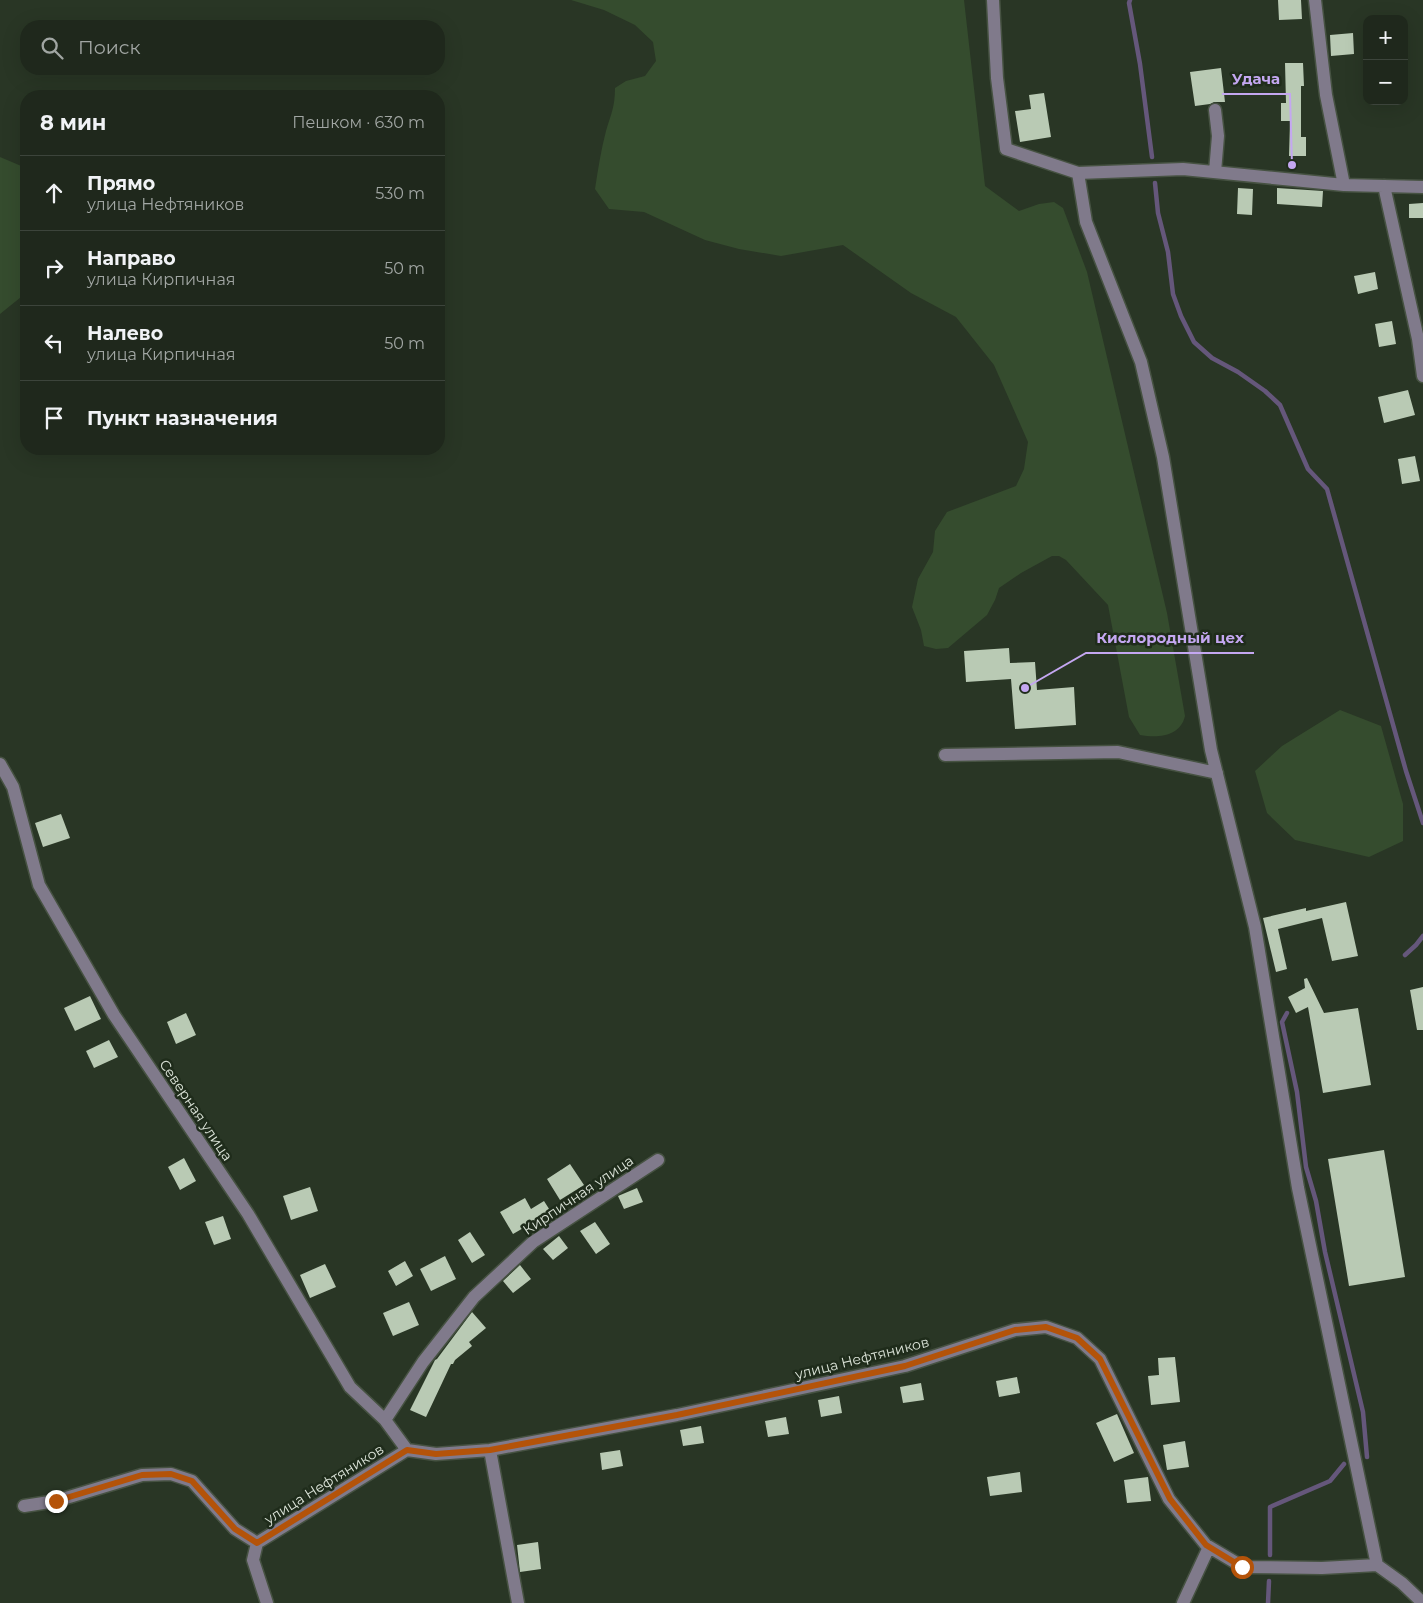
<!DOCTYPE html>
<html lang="ru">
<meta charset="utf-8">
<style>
:root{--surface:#1f281c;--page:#273025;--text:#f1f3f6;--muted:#a1a6a3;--line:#3c443b}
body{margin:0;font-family:Montserrat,sans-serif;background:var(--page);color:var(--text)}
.controls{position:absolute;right:15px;top:15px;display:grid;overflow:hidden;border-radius:10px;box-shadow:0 5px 20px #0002}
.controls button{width:45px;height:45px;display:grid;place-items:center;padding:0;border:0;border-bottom:1px solid var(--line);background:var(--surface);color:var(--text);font:25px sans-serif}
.stop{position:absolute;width:15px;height:15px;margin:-11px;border:4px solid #b45309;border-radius:50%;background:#fff}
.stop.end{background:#b45309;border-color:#fff;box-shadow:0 1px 5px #0008}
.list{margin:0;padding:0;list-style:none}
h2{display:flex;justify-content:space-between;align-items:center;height:65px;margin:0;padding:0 20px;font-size:21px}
h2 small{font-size:16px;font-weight:400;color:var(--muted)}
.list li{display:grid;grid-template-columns:32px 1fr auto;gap:15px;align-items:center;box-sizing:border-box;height:75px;padding:0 20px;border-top:1px solid var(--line)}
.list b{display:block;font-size:19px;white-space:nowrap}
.list p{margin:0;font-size:16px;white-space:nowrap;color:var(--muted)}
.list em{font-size:16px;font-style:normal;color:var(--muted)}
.icon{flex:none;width:28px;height:28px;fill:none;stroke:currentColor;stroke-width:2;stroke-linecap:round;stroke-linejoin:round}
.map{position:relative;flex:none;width:1423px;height:1603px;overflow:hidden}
.search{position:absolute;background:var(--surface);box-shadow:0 5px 20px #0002;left:20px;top:20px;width:425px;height:55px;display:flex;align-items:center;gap:12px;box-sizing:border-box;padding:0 18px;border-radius:20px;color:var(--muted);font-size:19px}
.panel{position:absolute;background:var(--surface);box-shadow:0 5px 20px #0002;left:20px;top:90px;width:425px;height:365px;border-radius:20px}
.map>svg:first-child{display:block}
</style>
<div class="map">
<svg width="1423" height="1603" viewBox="0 0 1423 1603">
<rect width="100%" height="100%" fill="#293625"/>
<!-- green -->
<path fill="#354c2e" d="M571,0H964L985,186L1019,211L1039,204L1054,202L1063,208L1087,272L1167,613L1185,716C1180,737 1158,738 1140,735L1129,717L1108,605L1066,560L1059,556H1052L1021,573L999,588L995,600L987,615L948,648L936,649L924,646L921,630L912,607L918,579L933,552L935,531L947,512L1016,486L1024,469L1028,442L994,365L956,317L911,293L843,245L781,256L739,249L705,240L644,212L609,209L595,189C598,169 601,150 606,131C611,114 615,107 615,88L626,81L645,76L656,61L653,42L635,25L604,10Z
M0,157L26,168V293L0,314Z
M1340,710L1381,726L1403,804V841L1369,857L1295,840L1267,813L1255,771L1282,746Z"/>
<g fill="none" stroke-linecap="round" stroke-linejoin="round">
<!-- stream -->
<path stroke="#65577b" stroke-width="4.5" d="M1130,0L1129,3L1140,64L1152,157
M1155,183L1158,213L1168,252L1173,294L1181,316L1194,342L1212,358L1238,372L1265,391L1280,405L1308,469L1327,489L1406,771L1423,823
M1405,955L1416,945L1423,936
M1287,1013L1282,1022L1297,1092L1306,1167L1316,1201L1325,1252L1363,1412L1367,1457
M1270,1555V1507L1330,1481L1344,1464
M1268,1603L1269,1581"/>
</g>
<!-- building -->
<path fill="#b9cab4" d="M1278,0H1301L1302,19L1279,20Z
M1353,33L1354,54L1331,56L1330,35Z
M1285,63H1303L1304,86H1301V137H1306V156H1289L1290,121H1281V103H1286Z
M1221,68L1225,102H1214L1210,104L1195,106L1190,72Z
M1044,93L1051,137L1020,142L1015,111L1031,109L1029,95Z
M1238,188L1253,189L1252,215L1237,214Z
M1277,188L1323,191L1322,207L1277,204Z
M1423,203V218H1409V204Z
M1375,272L1378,289L1358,294L1354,276Z
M1392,321L1396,344L1379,347L1375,324Z
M1408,390L1415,415L1384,423L1378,397Z
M1415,456L1420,481L1402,484L1398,459Z
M1009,648L1010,663L1035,662L1037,690L1074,687L1076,725L1015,729L1011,679L966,682L964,651Z
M61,814L70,838L43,847L35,823Z
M1346,902L1358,956L1332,961L1322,918L1278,929L1287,969L1276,972L1263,918L1306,908V911Z
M1307,978L1324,1013L1358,1008L1371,1085L1323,1093L1308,1007L1296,1013L1288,997L1305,988L1304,979Z
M1423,987V1030H1417L1410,990Z
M90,996L101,1019L75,1031L64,1008Z
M186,1013L196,1035L176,1044L167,1022Z
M109,1040L118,1057L94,1068L86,1051Z
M1384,1150L1405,1277L1349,1286L1328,1159Z
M184,1158L196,1181L180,1190L168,1167Z
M570,1164L584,1185L560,1200L547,1179Z
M310,1187L318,1211L291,1220L283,1196Z
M637,1188L643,1202L624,1209L618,1196Z
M525,1198L531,1209L544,1201L551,1212L513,1234L500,1212Z
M223,1216L231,1239L214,1245L205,1222Z
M595,1222L610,1244L596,1254L580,1231Z
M470,1232L485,1255L472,1263L458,1240Z
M559,1236L568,1248L553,1260L543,1249Z
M445,1256L456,1279L431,1291L420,1269Z
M405,1261L413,1276L396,1286L388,1271Z
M325,1264L336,1287L310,1298L300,1275Z
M520,1265L531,1279L513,1293L503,1281Z
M409,1302L419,1325L393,1336L383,1313Z
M472,1312L486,1328L469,1342L472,1346L455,1360L453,1364H451L426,1417L410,1410L435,1360L437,1359Z
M1175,1357L1180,1402L1151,1405L1148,1376L1159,1375L1158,1358Z
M1017,1377L1020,1393L999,1397L996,1381Z
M921,1383L924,1400L903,1403L900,1387Z
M839,1396L842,1413L821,1417L818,1400Z
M1117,1414L1134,1453L1114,1462L1096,1423Z
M786,1417L789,1434L768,1437L765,1421Z
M701,1426L704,1443L683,1446L680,1430Z
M1185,1441L1189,1467L1167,1470L1163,1445Z
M620,1450L623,1466L602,1470L600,1453Z
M1020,1472L1022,1492L990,1496L987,1477Z
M1148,1477L1151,1501L1127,1503L1124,1480Z
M538,1542L541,1569L520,1572L517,1545Z"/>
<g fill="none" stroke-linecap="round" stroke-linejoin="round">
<!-- minor casing -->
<g stroke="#465242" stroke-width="15">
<path id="minor" d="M993,0L997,78L1006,149L1078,173L1183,169L1344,185L1423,187
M1315,0L1326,95L1344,185
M1215,172L1218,136L1215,110
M1078,173L1086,222L1141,362L1163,457L1211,750L1255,927L1298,1188L1377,1565L1402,1583L1423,1603
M1384,186L1418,339L1423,376
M945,755L1118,752L1217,773
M0,764L13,787L39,885L114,1015L248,1214L350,1387L385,1420L407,1450
M385,1420L423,1362L474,1297L533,1242L658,1160
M490,1450L518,1603
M24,1506L56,1501L142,1475L171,1474L192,1481L235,1529L257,1543
M257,1543L407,1450L436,1454L490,1450L677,1415L905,1366L1015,1330L1046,1327L1077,1338L1100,1359L1169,1499L1206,1545L1243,1567L1322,1568L1377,1565
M257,1543L253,1560L267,1603
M1183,1603L1209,1547"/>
</g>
<!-- minor -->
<use href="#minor" stroke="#807a8b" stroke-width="12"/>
</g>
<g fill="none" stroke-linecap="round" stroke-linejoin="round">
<!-- route -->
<path stroke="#b45309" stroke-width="6" d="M56,1501L142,1475L171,1474L192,1481L235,1529L257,1543L407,1450L436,1454L490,1450L677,1415L905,1366L1015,1330L1046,1327L1077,1338L1100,1359L1170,1499L1206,1545L1242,1567"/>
</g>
<g text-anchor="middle" stroke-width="5" stroke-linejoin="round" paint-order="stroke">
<!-- street labels -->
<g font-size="14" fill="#dde5da" stroke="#1f2c1b">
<text transform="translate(196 1110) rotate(56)" y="5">Северная улица</text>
<text transform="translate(578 1195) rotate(-34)" y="5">Кирпичная улица</text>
<text transform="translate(862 1358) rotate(-14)" y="5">улица Нефтяников</text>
<text transform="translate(324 1484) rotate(-32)" y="5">улица Нефтяников</text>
</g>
</g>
<!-- callouts -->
<path fill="none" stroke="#c4a7f1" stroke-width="2" d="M1292 165L1290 94H1222M1025 688L1086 653H1254"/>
<g fill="#c4a7f1" stroke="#1f2c1b" stroke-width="2">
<circle cx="1292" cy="165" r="5"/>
<circle cx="1025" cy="688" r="5"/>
</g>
<g font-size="15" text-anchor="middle" font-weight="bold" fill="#c4a7f1" stroke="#1f2c1b" stroke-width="5" stroke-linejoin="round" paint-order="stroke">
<text x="1256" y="84">Удача</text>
<text x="1170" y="643">Кислородный цех</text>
</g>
</svg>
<div class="controls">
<button>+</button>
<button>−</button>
</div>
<div class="stop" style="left:1242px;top:1567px"></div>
<div class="stop end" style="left:56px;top:1501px"></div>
<div class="search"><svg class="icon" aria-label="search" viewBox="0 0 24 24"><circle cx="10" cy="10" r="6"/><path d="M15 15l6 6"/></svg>Поиск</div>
<section class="panel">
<h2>8 мин<small>Пешком · 630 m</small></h2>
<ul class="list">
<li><svg class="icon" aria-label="ahead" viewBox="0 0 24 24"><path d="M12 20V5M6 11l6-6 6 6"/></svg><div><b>Прямо</b><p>улица Нефтяников</p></div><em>530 m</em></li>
<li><svg class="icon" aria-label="right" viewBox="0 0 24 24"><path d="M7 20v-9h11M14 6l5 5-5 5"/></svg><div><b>Направо</b><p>улица Кирпичная</p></div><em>50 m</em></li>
<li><svg class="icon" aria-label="left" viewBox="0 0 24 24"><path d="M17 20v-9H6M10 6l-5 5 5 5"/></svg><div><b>Налево</b><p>улица Кирпичная</p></div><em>50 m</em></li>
<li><svg class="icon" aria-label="arrive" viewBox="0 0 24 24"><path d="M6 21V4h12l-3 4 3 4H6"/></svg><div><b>Пункт назначения</b></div></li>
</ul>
</section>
</div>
